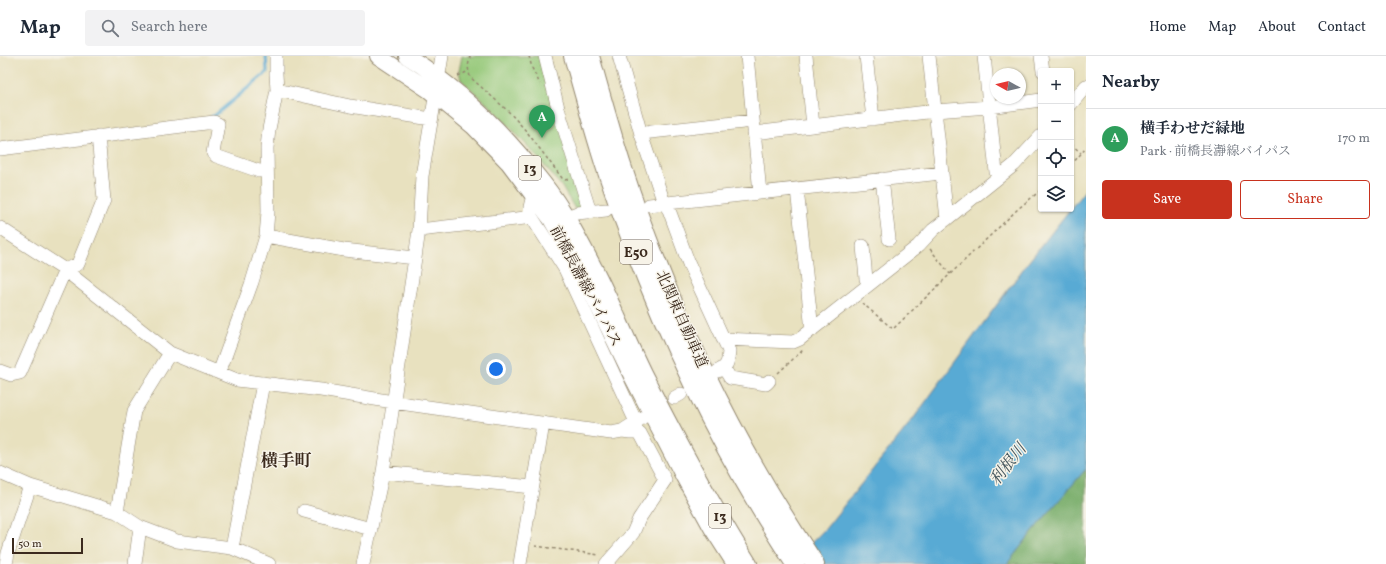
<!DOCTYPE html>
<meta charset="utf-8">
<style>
:root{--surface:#fff;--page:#f2f2f3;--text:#1f2937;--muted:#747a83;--line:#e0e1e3;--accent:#c8321e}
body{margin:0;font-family:Vollkorn,"Noto Serif JP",serif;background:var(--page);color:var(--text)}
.controls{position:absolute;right:12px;top:12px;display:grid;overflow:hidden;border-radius:4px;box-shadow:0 1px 3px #0004}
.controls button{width:36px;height:36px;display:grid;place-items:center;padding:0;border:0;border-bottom:1px solid var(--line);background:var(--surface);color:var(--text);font:20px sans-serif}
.compass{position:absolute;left:990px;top:12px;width:36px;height:36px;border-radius:50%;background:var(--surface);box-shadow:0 1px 3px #0004;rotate:278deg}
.scale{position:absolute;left:12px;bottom:10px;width:71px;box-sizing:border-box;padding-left:4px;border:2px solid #3b2a1e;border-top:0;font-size:11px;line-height:14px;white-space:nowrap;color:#3b2a1e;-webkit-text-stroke:3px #f7f3e8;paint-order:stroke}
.you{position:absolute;left:496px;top:313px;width:14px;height:14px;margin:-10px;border:3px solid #fff;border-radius:50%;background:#1a73e8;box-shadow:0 0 0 6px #1a73e833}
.badge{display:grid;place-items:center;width:26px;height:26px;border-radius:50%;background:var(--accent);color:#fff;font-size:13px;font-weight:700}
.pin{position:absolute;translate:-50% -33px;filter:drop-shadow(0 1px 2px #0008)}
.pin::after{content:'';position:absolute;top:21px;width:14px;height:12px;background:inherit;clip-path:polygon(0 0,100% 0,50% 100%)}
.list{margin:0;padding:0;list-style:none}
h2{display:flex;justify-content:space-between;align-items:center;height:52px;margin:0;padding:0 16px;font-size:17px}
h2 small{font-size:13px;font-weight:400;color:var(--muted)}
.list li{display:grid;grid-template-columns:26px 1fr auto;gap:12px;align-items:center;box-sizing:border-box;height:60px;padding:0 16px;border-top:1px solid var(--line)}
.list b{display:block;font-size:15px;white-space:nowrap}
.list p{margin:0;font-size:13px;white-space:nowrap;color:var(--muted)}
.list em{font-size:13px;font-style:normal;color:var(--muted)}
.actions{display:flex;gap:8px;padding:12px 16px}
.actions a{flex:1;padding:9px 0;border:1px solid var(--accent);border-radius:4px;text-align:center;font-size:14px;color:var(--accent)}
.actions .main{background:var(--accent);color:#fff}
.icon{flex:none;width:22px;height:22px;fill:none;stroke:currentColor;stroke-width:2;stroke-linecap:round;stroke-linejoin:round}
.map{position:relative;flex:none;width:1086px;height:508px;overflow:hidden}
header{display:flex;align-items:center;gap:24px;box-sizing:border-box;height:56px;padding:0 20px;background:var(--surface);border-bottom:1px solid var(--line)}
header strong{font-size:19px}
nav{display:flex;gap:22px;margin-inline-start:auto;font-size:14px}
.search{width:280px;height:36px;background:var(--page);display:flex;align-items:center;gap:10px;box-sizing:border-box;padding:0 14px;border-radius:4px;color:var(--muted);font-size:15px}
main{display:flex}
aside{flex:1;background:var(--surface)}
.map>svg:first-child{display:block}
</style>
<header>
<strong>Map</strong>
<div class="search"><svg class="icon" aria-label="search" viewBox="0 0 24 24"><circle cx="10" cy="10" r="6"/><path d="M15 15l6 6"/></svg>Search here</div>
<nav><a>Home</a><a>Map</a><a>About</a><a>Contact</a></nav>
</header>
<main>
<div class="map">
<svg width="1086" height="508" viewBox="0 0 1086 508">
<rect width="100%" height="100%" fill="#f7f3e8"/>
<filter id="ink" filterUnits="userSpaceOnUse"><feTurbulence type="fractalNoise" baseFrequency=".025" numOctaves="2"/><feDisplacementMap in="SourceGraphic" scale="8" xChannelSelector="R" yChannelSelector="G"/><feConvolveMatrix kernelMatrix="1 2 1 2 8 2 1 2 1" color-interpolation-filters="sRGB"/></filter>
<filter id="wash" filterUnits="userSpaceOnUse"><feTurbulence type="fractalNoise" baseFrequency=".012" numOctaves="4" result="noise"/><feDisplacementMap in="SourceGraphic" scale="16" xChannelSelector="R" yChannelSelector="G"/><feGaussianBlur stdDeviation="0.9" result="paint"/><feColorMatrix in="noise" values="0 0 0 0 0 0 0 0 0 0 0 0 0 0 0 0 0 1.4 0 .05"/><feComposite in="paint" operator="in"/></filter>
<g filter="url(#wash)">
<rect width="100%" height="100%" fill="#e8e1bf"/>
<!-- green -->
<path fill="#96c97a" stroke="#687a4c" d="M462,0H543L585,150L575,153L562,131L534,97L495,55L461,24L459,15Z"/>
<!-- forest -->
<path fill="#78ad6a" stroke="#5a6c44" d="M1086,413V508H1007L1037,470Z"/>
<!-- water -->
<path fill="#59aad4" stroke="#4a6a79" d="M1086,133V413L1037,470L1007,508H790L826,472L913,363L1026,209Z"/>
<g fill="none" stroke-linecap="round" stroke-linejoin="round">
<!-- stream -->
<path stroke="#59aad4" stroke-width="3" d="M212,60H214L267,16L266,0"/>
</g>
</g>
<g filter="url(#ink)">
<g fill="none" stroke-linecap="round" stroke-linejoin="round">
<!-- minor casing -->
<g stroke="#92866e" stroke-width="14">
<path id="minor" d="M545,0L559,56L590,156
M619,0L641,78L664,147L669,154L689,208L729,295C728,306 728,310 718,315
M747,0L760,137
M806,0L813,70
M866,0L873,63
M929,0L947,163
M984,0L996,116L999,121
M1041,0L1043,15
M277,34L350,50L431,63
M1071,48L1086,30
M754,77L935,55L989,51L1041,44
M641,78L651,76L753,65
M0,93L214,66L218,68L213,97L216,100L259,115H267
M882,123L889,183
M797,133L812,274
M533,139L530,151L531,160L565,213L636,366
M649,149L941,117
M566,161L577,157L606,154
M0,172L65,214L170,297L237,324L321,334L393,346L611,377L622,375L642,362
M419,174L525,162L531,160
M266,180L344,194L415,202
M863,190L866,223L869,228
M723,283L793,286L800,283L918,190L933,174L1014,109L1041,80
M724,312L730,322L766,328L769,325
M0,315L11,319L20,317L65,214L78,208L104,144L98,80
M219,317L252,226L266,180L268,156L267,92L269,73L277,34L276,18V0
M674,342L681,338
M383,416L532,431
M0,417L30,430L117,456L140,471L177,485L232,492L269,508
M304,455L371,473
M117,456L134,355L170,297
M232,492L263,327
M6,508L8,497L30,430
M135,508L140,471
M363,508L383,416L415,202L419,174L422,120L442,0
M520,508L543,368
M606,508L633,477L639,463L665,424L640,377L638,376H630L622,375"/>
</g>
<!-- major casing -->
<g stroke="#92866e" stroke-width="18">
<path id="major" d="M378,0L429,34L473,70L509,107L551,163L583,219L631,318L684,421L712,472L735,508
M407,0C460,33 505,78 543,127C563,152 579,183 594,212C612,247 626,282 643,317C676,382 710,446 749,508"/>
</g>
<!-- highway casing -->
<g stroke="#92866e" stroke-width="20">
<path id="highway" d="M573,0C584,38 594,76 606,113C652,252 715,386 795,508
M590,0C600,36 610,72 621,107C667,248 732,385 815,508"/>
</g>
<!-- path -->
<path stroke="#92866e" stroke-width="1.5" stroke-dasharray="3 3" stroke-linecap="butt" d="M470,0L468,11L470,21L509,56L527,76L562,122L565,124L569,123
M529,0L532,12L540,28
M458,20L469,15
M1071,88L1081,97
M1071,109L1086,92
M930,193L950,218
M862,247L893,273L1019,152L1041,134
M778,317L803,294
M535,490L600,499"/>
<!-- minor -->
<use href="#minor" stroke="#fff" stroke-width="13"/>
<!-- major -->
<use href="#major" stroke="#fff" stroke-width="16"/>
<!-- highway -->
<use href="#highway" stroke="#fff" stroke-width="18"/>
</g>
</g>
<g text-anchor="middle" stroke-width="3" stroke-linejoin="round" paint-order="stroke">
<!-- shield labels -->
<g fill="#f7f3e8" stroke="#73665b" stroke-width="1">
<rect x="519" y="100" width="22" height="24" rx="3"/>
<rect x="620" y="184" width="32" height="24" rx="3"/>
<rect x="709" y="448" width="22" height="24" rx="3"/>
</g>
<g font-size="14" font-weight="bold" fill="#3b2a1e">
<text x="530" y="117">13</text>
<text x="636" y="201">E50</text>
<text x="720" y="465">13</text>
</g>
<!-- street labels -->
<g font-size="15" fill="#3b2a1e" stroke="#f7f3e8">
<text transform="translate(586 230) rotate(62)" y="5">前橋長瀞線バイパス</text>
<text transform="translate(682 263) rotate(66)" y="5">北関東自動車道</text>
</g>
<!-- water labels -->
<g font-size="16" font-style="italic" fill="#46575e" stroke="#f7f3e8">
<text transform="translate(1007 408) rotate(-52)" y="6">利根川</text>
</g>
<!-- quarter labels -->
<g font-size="17" font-weight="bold" fill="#3b2a1e" stroke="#f7f3e8">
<text x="286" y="410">横手町</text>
</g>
</g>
</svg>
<div class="controls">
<button>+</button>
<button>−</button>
<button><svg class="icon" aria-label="locate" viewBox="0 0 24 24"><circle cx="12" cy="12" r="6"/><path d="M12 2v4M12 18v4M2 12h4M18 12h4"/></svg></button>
<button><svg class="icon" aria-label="layers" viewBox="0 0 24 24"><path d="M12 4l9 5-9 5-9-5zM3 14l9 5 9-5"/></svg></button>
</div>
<svg class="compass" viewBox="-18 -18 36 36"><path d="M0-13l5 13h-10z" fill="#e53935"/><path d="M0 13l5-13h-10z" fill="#747a83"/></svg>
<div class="scale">50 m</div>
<div class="you"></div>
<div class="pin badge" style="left:542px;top:82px;background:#2e9e5b">A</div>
</div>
<aside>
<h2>Nearby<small></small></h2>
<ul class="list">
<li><span class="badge" style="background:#2e9e5b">A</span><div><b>横手わせだ緑地</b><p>Park · 前橋長瀞線バイパス</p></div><em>170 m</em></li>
</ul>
<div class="actions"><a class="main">Save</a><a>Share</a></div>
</aside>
</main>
